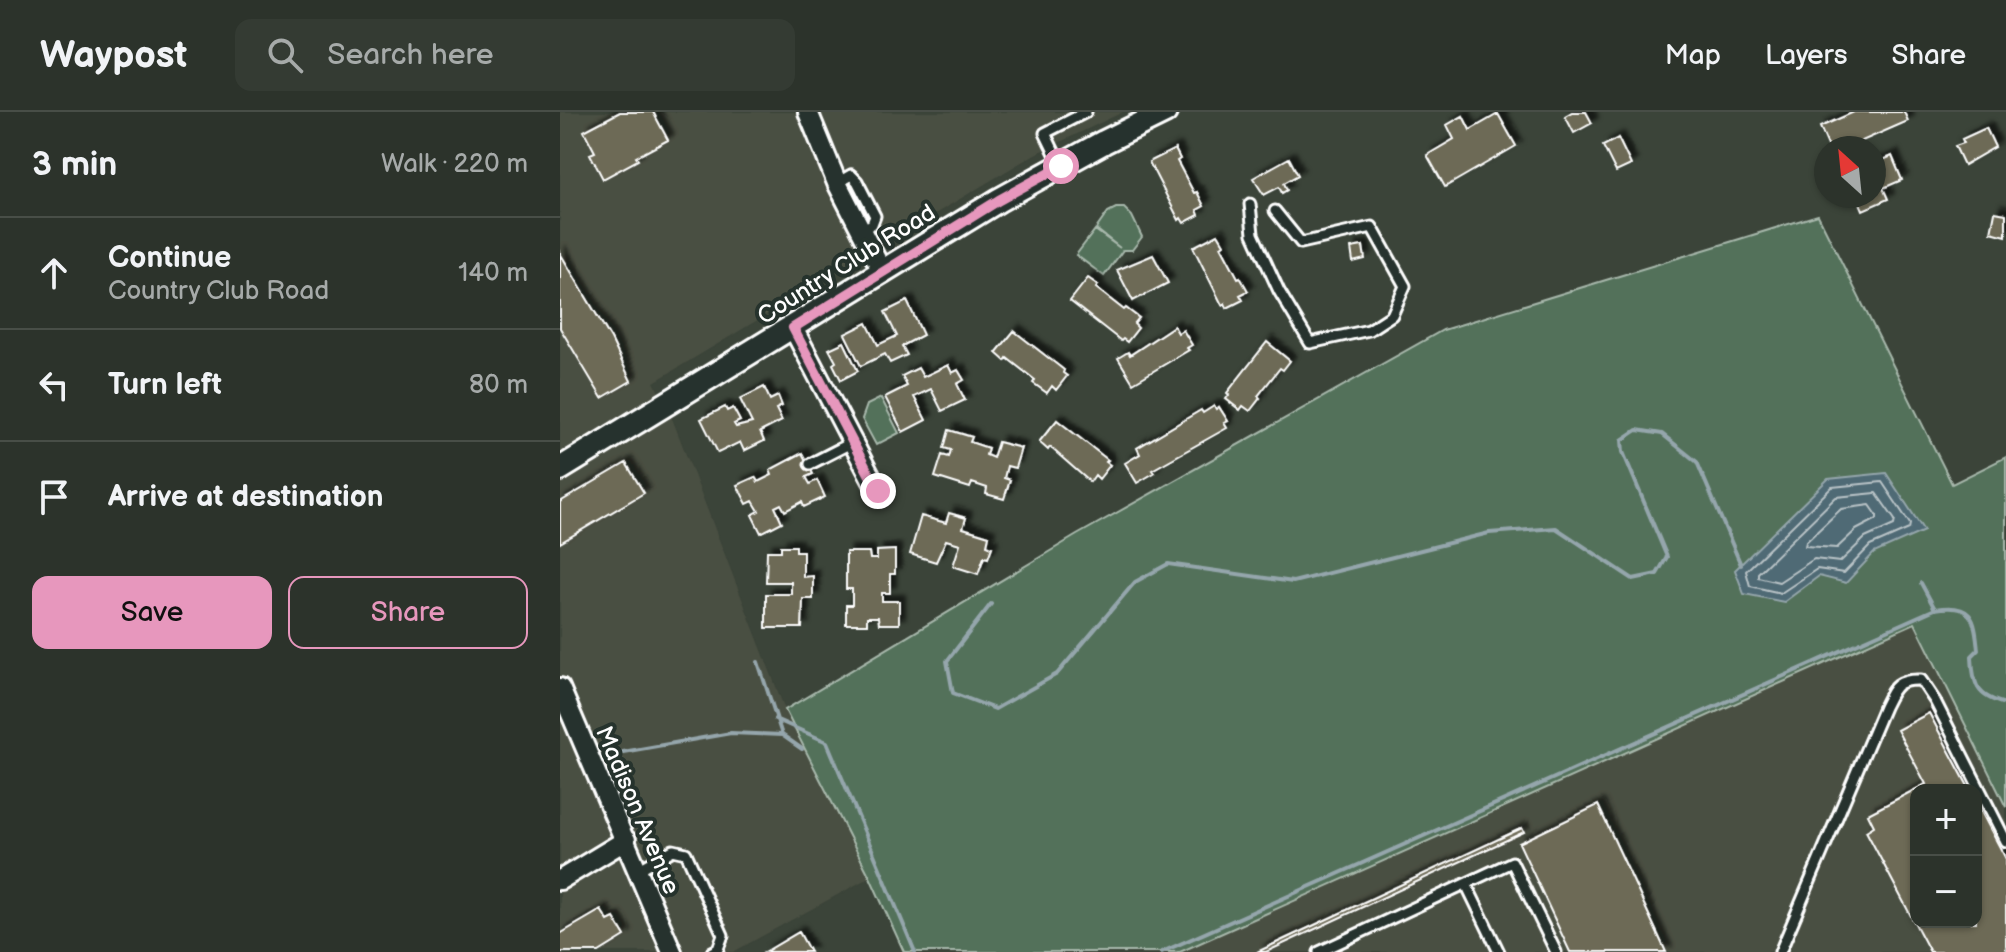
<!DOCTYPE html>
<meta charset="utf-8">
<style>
:root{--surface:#2c332b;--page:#343b33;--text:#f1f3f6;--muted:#a6aaa9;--line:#484e47;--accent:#e797bd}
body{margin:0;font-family:"Balsamiq Sans",sans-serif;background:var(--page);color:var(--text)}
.controls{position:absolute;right:24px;bottom:24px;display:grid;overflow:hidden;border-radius:16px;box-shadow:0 2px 6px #0004}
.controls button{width:72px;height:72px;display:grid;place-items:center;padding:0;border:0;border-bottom:2px solid var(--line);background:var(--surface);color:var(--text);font:40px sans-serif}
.compass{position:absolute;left:1254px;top:24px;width:72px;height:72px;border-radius:50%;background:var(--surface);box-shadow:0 2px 6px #0004;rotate:333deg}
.stop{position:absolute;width:24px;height:24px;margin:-18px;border:6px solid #e797bd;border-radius:50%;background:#fff}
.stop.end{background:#e797bd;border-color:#fff;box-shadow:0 2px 8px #0008}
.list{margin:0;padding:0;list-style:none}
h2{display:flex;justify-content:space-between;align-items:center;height:104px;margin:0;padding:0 32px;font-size:34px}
h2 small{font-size:26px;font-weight:400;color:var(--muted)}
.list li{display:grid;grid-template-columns:52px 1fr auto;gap:24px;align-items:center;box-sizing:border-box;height:112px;padding:0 32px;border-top:2px solid var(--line)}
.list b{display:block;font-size:30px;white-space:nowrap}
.list p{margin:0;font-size:26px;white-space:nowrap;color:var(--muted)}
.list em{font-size:26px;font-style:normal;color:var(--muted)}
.actions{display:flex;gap:16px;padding:24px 32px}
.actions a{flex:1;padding:18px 0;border:2px solid var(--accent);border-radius:16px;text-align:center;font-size:28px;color:var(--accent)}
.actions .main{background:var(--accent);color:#111}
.icon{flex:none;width:44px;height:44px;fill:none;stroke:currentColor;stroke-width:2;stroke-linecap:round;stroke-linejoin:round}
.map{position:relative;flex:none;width:1446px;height:840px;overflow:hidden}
header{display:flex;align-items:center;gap:48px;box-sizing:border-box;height:112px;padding:0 40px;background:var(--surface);border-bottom:2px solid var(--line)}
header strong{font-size:38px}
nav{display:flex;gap:44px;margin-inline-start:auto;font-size:28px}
.search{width:560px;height:72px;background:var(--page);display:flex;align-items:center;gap:20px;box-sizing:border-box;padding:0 28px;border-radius:16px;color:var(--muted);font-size:30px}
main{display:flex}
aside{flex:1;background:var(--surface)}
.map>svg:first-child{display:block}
</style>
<header>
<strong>Waypost</strong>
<div class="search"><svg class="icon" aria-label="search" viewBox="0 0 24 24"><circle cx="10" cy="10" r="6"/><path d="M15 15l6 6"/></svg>Search here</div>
<nav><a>Map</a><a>Layers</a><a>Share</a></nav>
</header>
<main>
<aside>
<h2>3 min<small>Walk · 220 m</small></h2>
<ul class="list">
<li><svg class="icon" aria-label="ahead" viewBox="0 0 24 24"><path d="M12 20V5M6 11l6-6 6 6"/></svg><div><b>Continue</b><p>Country Club Road</p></div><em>140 m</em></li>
<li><svg class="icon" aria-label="left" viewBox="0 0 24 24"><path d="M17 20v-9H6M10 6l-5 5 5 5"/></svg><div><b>Turn left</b></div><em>80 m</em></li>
<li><svg class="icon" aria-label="arrive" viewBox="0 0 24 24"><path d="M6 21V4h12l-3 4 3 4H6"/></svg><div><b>Arrive at destination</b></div></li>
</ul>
<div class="actions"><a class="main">Save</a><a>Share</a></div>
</aside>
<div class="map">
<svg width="1446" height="840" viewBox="0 0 1446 840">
<defs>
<filter id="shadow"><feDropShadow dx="6" dy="-6" stdDeviation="2" flood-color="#0009"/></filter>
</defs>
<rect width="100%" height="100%" fill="#3b4439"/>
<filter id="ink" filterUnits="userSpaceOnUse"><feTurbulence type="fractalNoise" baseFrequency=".0125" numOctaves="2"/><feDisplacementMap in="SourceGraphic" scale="16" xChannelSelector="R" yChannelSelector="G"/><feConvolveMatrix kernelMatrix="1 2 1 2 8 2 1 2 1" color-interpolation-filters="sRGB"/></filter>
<g filter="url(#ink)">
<!-- built -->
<path fill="#4a4f42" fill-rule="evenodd" d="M0,0H563L475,42L94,270L113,309L225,598L310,765L173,840H0Z
M1355,511L1446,695V840H620ZM1356,678H1416V810H1356Z"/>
<!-- green -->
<path fill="#52715a" stroke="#a8b8ac" stroke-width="2" d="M556,96H564L572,104L582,125L572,138H563L544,164L516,143L535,118L560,136L536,117L548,100Z
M1258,103L1392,372L1446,345V695L1355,511L620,840H344L310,765L225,598L517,423L883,218Z
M321,286L339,321L316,333L302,307L307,293Z"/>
<!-- water -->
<path fill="#4f6a74" stroke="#95a6ac" stroke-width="2" d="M1326,361L1364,419L1314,441L1286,471L1259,464L1224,490L1184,482L1175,458L1268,367Z"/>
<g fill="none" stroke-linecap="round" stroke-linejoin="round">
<!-- shore -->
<path stroke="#b9c3c7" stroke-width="2" d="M1322,370L1350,412L1349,417L1310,434L1284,461L1257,457L1221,481L1190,474L1186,459L1272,375Z
M1316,381L1335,408L1334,413L1305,426L1280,450L1254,447L1219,470L1198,465V461L1276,385Z
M1310,393L1317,403V407L1296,418L1277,436L1245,434L1246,430L1281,397Z"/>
<!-- stream -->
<path stroke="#95a6ac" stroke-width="4" d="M1361,471L1375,497
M431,492L387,549L393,581L435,597L497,562L575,470L608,452L733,470L929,421L996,416L1073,467L1097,462L1107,445L1063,340L1062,328L1077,318L1102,322L1137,350L1181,453
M215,607L267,630L355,840
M222,623L242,637
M63,640L171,621L222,623L198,550
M602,840L1375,497C1412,491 1415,505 1418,538L1412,544C1413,572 1416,585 1446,592"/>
</g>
<!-- building -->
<path fill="#6d6a56" stroke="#fff" stroke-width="2" filter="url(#shadow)" d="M60,0H93L108,28L76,45L78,48L43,67L30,42L35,40L24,19Z
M1012,0H1026L1032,11L1014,21L1005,4Z
M1294,0H1344L1348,9L1286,36H1269L1260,15Z
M938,2L956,34L885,75L867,43L894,27L887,13L903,4L910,18Z
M1426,16L1435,35L1404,53L1395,34L1404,31L1402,27Z
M1058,26L1071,53L1056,60L1043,34Z
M615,37L620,47L617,49L634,81L637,80L644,94L637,98L639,103L624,111L621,106L619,108L589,50Z
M1332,44L1342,68L1323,76L1328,87L1303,98L1297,84H1314V52Z
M729,46L738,63L724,71L727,78L722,81L719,75L704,83L693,66Z
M1435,100L1446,102V124L1431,120Z
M658,122L664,132L661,134L678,166L680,165L688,179L680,183L683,188L667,196L665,191L662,193L633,135Z
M803,134L805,147L793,150L791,136Z
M0,141L51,227L71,269L42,286L0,216Z
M593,143L608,171L573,189L557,158Z
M528,166L538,173L536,176L564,198L566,196L579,206L574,212L578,216L567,230L563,227L561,229L510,189Z
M347,189L363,223L342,234L347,243L330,251L325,242L301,254L285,222L307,211L318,233L337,224L325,200Z
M614,214L618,221L623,218L632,233L627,236L629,238L573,271L558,246L568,240L570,243Z
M454,219L504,258L503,261L507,264L496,278L492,274L487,281L473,271L475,268L447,246L445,249L436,241Z
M284,230L298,259L281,268L273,252L276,250L269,237Z
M707,230L730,249L723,258L720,256L698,284L700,286L690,299L683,294L680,298L666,287L669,283L667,281Z
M388,253L392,261L398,258L404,268L397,272L405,288L382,299L371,277L354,285L366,308L343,320L325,285L347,274L342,264L358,256L363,265Z
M204,275L210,288L218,284L222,294L216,297L222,309L200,320L204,329L184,339L180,330L158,341L141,307L165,295L167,299L173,296L180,309L174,312L176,315L192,311L180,287Z
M654,294L656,297L659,295L668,309L664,311L667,316L592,358L594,361L577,371L565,351L580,342L577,336L641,298L643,301Z
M497,308L548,348L546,350L550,353L539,367L535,363L530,370L490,335L488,338L479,330Z
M389,318L412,325L410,330L428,336L426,343L433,346L438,330L461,336L455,356L447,354L444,366L450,368L444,387L426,382L427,376L412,371L410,376L375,365L382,343L389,345L391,338L384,336Z
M242,341L253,362L246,365L250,372L257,368L265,385L244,395L242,390L225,399L221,392L215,395L222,410L201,421L192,403L199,399L193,389L187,392L177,373L195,365L198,370L212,363L210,358Z
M66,351L84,381L0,431V390Z
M389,401L406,406L403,416L429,424L427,433L432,435L428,446L424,445L418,462L393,454L400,432L386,428L376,450L350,442L361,404L386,411Z
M221,434H236V439H243V465L253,464V487H243L242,516H206V482H231V470H206L207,439H221Z
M335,438V462H330V481H322V489H339V512H319L318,505H307V512H286V493H292V477H286V440H309L310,447H317V439Z
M1369,601L1410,678H1356V810H1416V690L1446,747V840H1370L1306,719L1314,714L1308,702L1366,672L1337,618Z
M1038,693L1106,840H1010L959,731Z
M962,716L964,720L706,840H697Z
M41,798L48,809L54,806L65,824L39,840H0V822Z
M239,820L250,840H205Z"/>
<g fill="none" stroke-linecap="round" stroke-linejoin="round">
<!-- service casing -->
<g stroke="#fff" stroke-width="15">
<path id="service" d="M501,54L485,21L526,0
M277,71L291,63L297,69L315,104L312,112L301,118
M690,92L693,122L719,179L750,231L809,218L832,203L845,174L812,115L741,131L715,99
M250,352L293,330
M78,758L113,738L126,741L163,823L158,837L152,840
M906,772L939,840
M759,840L952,750L996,840
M1220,840L1324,595C1334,575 1336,567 1361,568L1375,589L1446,729"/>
</g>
<!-- minor casing -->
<g stroke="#fff" stroke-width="24">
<path id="minor" d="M248,0L277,71L323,161
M233,216L318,379
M0,576L112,840
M0,768L66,728"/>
</g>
<!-- tertiary casing -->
<g stroke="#fff" stroke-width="28">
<path id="tertiary" d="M0,357L439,88L544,30L605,0"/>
</g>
<!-- service -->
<use href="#service" stroke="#26332d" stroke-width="9"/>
<!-- minor -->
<use href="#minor" stroke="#26332d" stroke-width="18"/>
<!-- tertiary -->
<use href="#tertiary" stroke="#26332d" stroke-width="22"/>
</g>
</g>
<g fill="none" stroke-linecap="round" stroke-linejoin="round" filter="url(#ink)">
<!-- route -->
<path stroke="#e797bd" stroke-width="10" d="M318,379L233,216L439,88L501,54"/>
</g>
<g text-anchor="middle" stroke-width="8" stroke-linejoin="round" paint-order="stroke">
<!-- street labels -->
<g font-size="24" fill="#fff" stroke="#26332d">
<text transform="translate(286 152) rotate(-32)" y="8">Country Club Road</text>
<text transform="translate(78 698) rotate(67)" y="8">Madison Avenue</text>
</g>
</g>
</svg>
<div class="controls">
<button>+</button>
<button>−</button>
</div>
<svg class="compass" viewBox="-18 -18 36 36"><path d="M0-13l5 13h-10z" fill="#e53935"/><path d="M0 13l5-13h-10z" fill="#a6aaa9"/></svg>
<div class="stop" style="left:501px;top:54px"></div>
<div class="stop end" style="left:318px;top:379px"></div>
</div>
</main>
